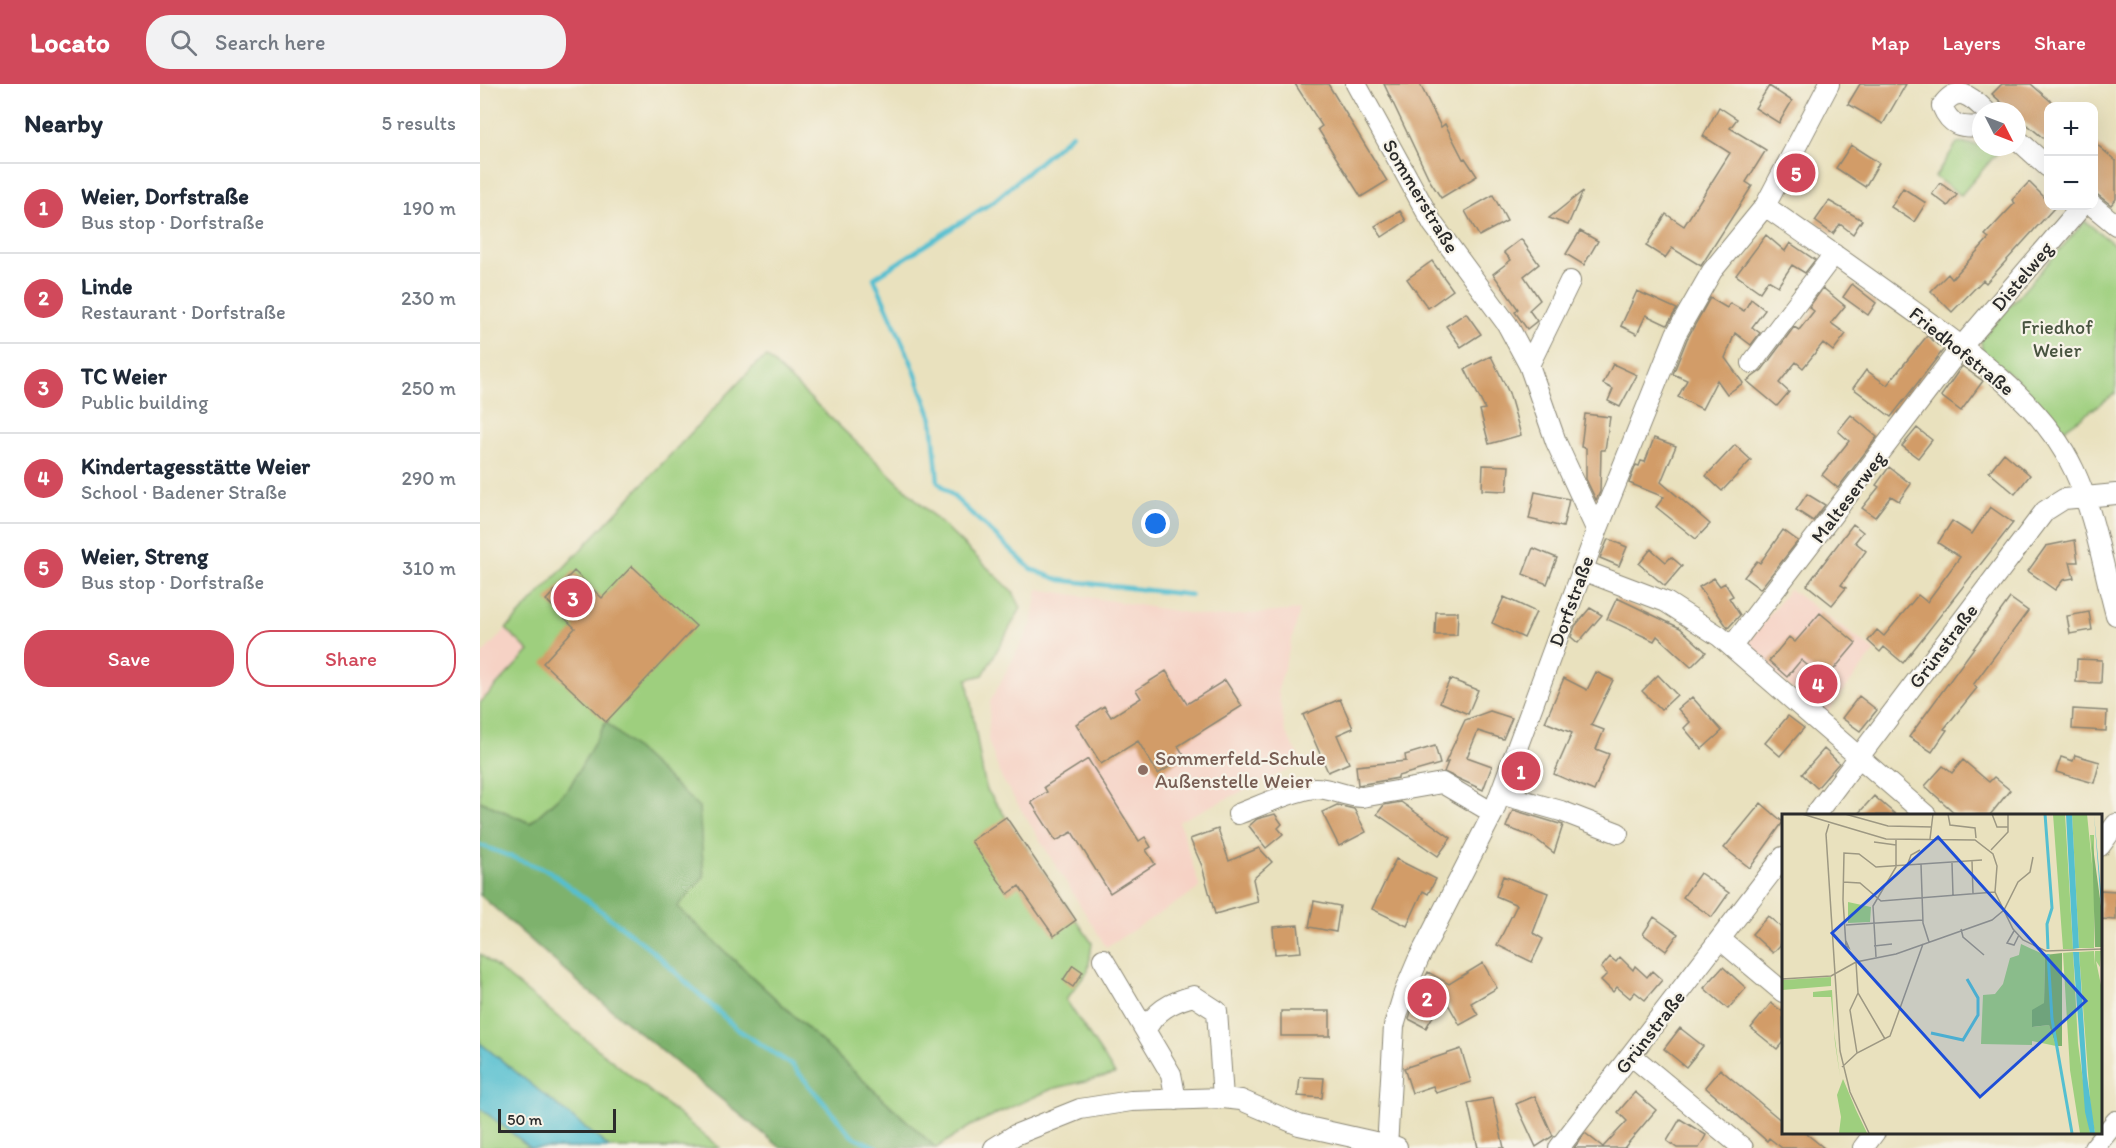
<!DOCTYPE html>
<meta charset="utf-8">
<style>
:root{--surface:#fff;--page:#f2f2f3;--text:#1f2937;--muted:#747a83;--line:#e0e1e3;--accent:#d1495b}
body{margin:0;font-family:Itim,sans-serif;background:var(--page);color:var(--text)}
.controls{position:absolute;right:18px;top:18px;display:grid;overflow:hidden;border-radius:12px;box-shadow:0 6px 24px #0002}
.controls button{width:54px;height:54px;display:grid;place-items:center;padding:0;border:0;border-bottom:2px solid var(--line);background:var(--surface);color:var(--text);font:30px sans-serif}
.compass{position:absolute;left:1492px;top:18px;width:54px;height:54px;border-radius:50%;background:var(--surface);box-shadow:0 6px 24px #0002;rotate:132deg}
.scale{position:absolute;left:18px;bottom:15px;width:118px;box-sizing:border-box;padding-left:6px;border:3px solid #2b2b2b;border-top:0;font-size:16px;line-height:21px;white-space:nowrap;color:#2b2b2b;-webkit-text-stroke:4px #f7f3e8;paint-order:stroke}
.you{position:absolute;left:676px;top:440px;width:21px;height:21px;margin:-15px;border:4px solid #fff;border-radius:50%;background:#1a73e8;box-shadow:0 0 0 9px #1a73e833}
.badge{display:grid;place-items:center;width:39px;height:39px;border-radius:50%;background:var(--accent);color:#fff;font-size:20px;font-weight:700}
.pin{position:absolute;translate:-50% -50%;border:3px solid #fff;box-shadow:0 2px 6px #0006}
.list{margin:0;padding:0;list-style:none}
h2{display:flex;justify-content:space-between;align-items:center;height:78px;margin:0;padding:0 24px;font-size:26px}
h2 small{font-size:20px;font-weight:400;color:var(--muted)}
.list li{display:grid;grid-template-columns:39px 1fr auto;gap:18px;align-items:center;box-sizing:border-box;height:90px;padding:0 24px;border-top:2px solid var(--line)}
.list b{display:block;font-size:22px;white-space:nowrap}
.list p{margin:0;font-size:20px;white-space:nowrap;color:var(--muted)}
.list em{font-size:20px;font-style:normal;color:var(--muted)}
.actions{display:flex;gap:12px;padding:18px 24px}
.actions a{flex:1;padding:14px 0;border:2px solid var(--accent);border-radius:24px;text-align:center;font-size:21px;color:var(--accent)}
.actions .main{background:var(--accent);color:#fff}
.icon{flex:none;width:33px;height:33px;fill:none;stroke:currentColor;stroke-width:2;stroke-linecap:round;stroke-linejoin:round}
.map{position:relative;flex:none;width:1636px;height:1064px;overflow:hidden}
header{display:flex;align-items:center;gap:36px;box-sizing:border-box;height:84px;padding:0 30px;background:var(--accent);color:#fff}
header strong{font-size:28px}
nav{display:flex;gap:33px;margin-inline-start:auto;font-size:21px}
.search{width:420px;height:54px;background:var(--page);display:flex;align-items:center;gap:15px;box-sizing:border-box;padding:0 21px;border-radius:24px;color:var(--muted);font-size:22px}
main{display:flex}
aside{flex:1;background:var(--surface)}
.map>svg:first-child{display:block}
</style>
<header>
<strong>Locato</strong>
<div class="search"><svg class="icon" aria-label="search" viewBox="0 0 24 24"><circle cx="10" cy="10" r="6"/><path d="M15 15l6 6"/></svg>Search here</div>
<nav><a>Map</a><a>Layers</a><a>Share</a></nav>
</header>
<main>
<aside>
<h2>Nearby<small>5 results</small></h2>
<ul class="list">
<li><span class="badge">1</span><div><b>Weier, Dorfstraße</b><p>Bus stop · Dorfstraße</p></div><em>190 m</em></li>
<li><span class="badge">2</span><div><b>Linde</b><p>Restaurant · Dorfstraße</p></div><em>230 m</em></li>
<li><span class="badge">3</span><div><b>TC Weier</b><p>Public building</p></div><em>250 m</em></li>
<li><span class="badge">4</span><div><b>Kindertagesstätte Weier</b><p>School · Badener Straße</p></div><em>290 m</em></li>
<li><span class="badge">5</span><div><b>Weier, Streng</b><p>Bus stop · Dorfstraße</p></div><em>310 m</em></li>
</ul>
<div class="actions"><a class="main">Save</a><a>Share</a></div>
</aside>
<div class="map">
<svg width="1636" height="1064" viewBox="0 0 1636 1064">
<rect width="100%" height="100%" fill="#f7f3e8"/>
<filter id="ink" filterUnits="userSpaceOnUse"><feTurbulence type="fractalNoise" baseFrequency=".0167" numOctaves="2"/><feDisplacementMap in="SourceGraphic" scale="12" xChannelSelector="R" yChannelSelector="G"/><feConvolveMatrix kernelMatrix="1 2 1 2 8 2 1 2 1" color-interpolation-filters="sRGB"/></filter>
<filter id="wash" filterUnits="userSpaceOnUse"><feTurbulence type="fractalNoise" baseFrequency=".008" numOctaves="4" result="noise"/><feDisplacementMap in="SourceGraphic" scale="24" xChannelSelector="R" yChannelSelector="G"/><feGaussianBlur stdDeviation="1.35" result="paint"/><feColorMatrix in="noise" values="0 0 0 0 0 0 0 0 0 0 0 0 0 0 0 0 0 1.4 0 .05"/><feComposite in="paint" operator="in"/></filter>
<g filter="url(#wash)">
<rect width="100%" height="100%" fill="#e9e1be"/>
<!-- built -->
<path fill="#f6d2c5" d="M558,505L732,533L820,526L798,606L805,647L823,679L699,737L720,804L626,863L521,693L508,656L510,618L552,539Z
M1309,505L1395,567L1344,632L1264,564Z
M26,545L50,567L0,619V572Z"/>
<!-- green -->
<path fill="#9ecf7e" stroke="#647d54" stroke-width="1.5" d="M1477,59L1522,63L1481,111L1455,93Z
M1605,137L1636,162V309L1582,347L1534,293L1502,267L1501,255Z
M287,273L533,508L541,524L503,591L487,595L503,691L507,706L612,859L608,887L586,916L635,990L572,1005L492,1041L456,1064L196,822L126,639L89,704L50,739L0,717V619L49,567L26,545L277,279Z
M0,870L240,1064H130L0,959Z
M0,1024L51,1064H0Z"/>
<!-- forest -->
<path fill="#7eb26d" stroke="#546e4c" stroke-width="1.5" d="M126,638L219,723L224,793L197,823L456,1064H301L106,905L0,811V717L50,739L89,704Z"/>
<!-- water -->
<path fill="#54bfd0" stroke="#40757e" stroke-width="1.5" d="M0,959L130,1064H51L0,1024Z"/>
<g fill="none" stroke-linecap="round" stroke-linejoin="round">
<!-- stream -->
<path stroke="#54bfd0" stroke-width="4.5" d="M592,50L514,117L394,194L432,280L452,335L458,398L551,485L580,496L711,511
M0,761L69,787L168,863L257,945L312,981L372,1052L398,1064"/>
</g>
<g id="blocks">
<!-- building -->
<path fill="#d29c68" d="M815,0H848L907,97L881,113L838,45L842,42Z
M904,0H940L961,43L965,40L983,75L985,74L997,92L961,114L950,97Z
M1380,0H1426L1403,40L1368,20Z
M1522,0H1551L1575,21L1569,22V59L1537,32V27H1531L1512,10Z
M1289,2L1312,17L1299,39L1275,24Z
M1239,23L1257,35L1250,44L1286,66L1266,98L1272,102L1221,182L1192,164L1185,174L1166,162L1186,130L1204,142L1250,69L1223,52Z
M1614,58L1636,77V115L1631,121L1614,108Z
M1371,61L1399,79L1385,103L1356,84Z
M1549,98L1569,118V122L1574,124L1506,199L1503,196L1472,228L1451,207L1468,190L1472,195L1509,154L1505,151L1535,119L1532,116Z
M1460,99L1477,111L1468,122L1452,110Z
M1423,104L1446,119L1434,138L1411,123Z
M1103,107L1088,141L1069,134Z
M1013,111L1027,137L999,152L985,127Z
M1349,117L1382,136L1373,150L1360,140L1353,150L1335,137Z
M920,127L926,137L902,153L895,142Z
M1100,147L1118,157L1104,181L1086,170Z
M1286,151L1305,167L1310,159L1335,176L1325,189L1312,181L1298,202L1288,196L1280,208L1256,191Z
M1041,155L1059,180L1044,192L1060,216L1049,226L1057,237L1047,245L1035,228L1038,225L1013,190L1031,176L1024,168Z
M952,177L973,206L948,224L927,195Z
M1372,200L1396,219L1388,231L1363,213Z
M1343,204L1365,222L1351,239L1366,250L1353,267L1343,259L1323,284L1316,278L1299,299L1309,308L1297,322L1267,297L1282,286L1314,243L1319,246L1334,227L1329,223Z
M1157,207L1197,225L1187,241L1166,231L1157,250L1141,242Z
M1230,214L1247,224L1250,219L1264,227L1271,215L1285,226L1272,243L1280,249L1271,261L1255,249L1245,274L1263,299L1247,310L1237,296L1222,325L1198,313L1207,296L1193,290L1207,255Z
M986,229L1001,250L981,263L966,242Z
M1447,252L1464,265L1411,333L1373,304L1386,286L1407,301Z
M1011,272L1029,309L1041,351L1009,360L1000,326L1005,325L985,285Z
M1133,280L1157,291L1140,323L1128,317L1133,305L1123,300Z
M1482,282L1503,297L1481,327L1461,312Z
M1105,330L1130,333L1125,366H1121L1120,408L1116,416L1106,395V364L1101,363Z
M1371,331L1397,353L1358,404L1342,391L1369,357L1358,347Z
M1437,344L1452,356L1438,374L1422,362Z
M1174,354L1196,362L1181,398L1230,440L1216,455L1176,423L1184,413L1149,399L1156,381L1159,382L1161,377L1165,378Z
M1255,361L1271,376L1242,407L1226,392Z
M1524,369L1550,391L1535,410L1509,388Z
M1003,381L1029,382L1027,407L1002,406Z
M1409,383L1431,400L1419,417L1411,412L1395,433L1382,424L1399,403L1396,401Z
M1055,408L1089,415L1083,443L1049,435Z
M1327,410L1345,421L1333,437L1316,426Z
M1510,423L1533,439L1423,579L1404,563L1400,568L1388,557L1397,546L1404,552L1438,511L1447,518L1480,473L1458,459L1472,437L1492,450Z
M1373,440L1383,448L1375,458L1386,467L1361,501L1366,504L1352,521L1327,501Z
M1303,446L1318,457L1280,505L1264,493L1277,477L1280,479Z
M1128,455L1147,463L1139,482L1120,474Z
M1595,456L1598,478H1590L1594,494L1583,496L1575,506L1548,487L1566,462Z
M1053,464L1077,474L1067,500L1043,490Z
M1171,465L1186,478L1191,473L1202,482L1185,502L1159,480Z
M152,482L216,542L126,638L63,579L95,544L66,516L94,487L122,514Z
M1234,494L1240,502L1245,499L1253,512L1249,514L1260,531L1248,544L1219,503Z
M1024,513L1056,528L1044,554L1012,539Z
M1137,514L1200,544L1226,568L1211,583L1177,552L1174,557L1127,535Z
M1530,514L1548,527L1493,601L1497,604L1464,645L1467,646L1452,668L1429,653Z
M1110,524L1122,531L1098,559L1091,553L1095,542Z
M956,528H978L977,551H955Z
M1609,528L1612,546L1590,550L1587,532Z
M1340,529L1376,559L1345,596L1321,576L1307,593L1289,577L1309,553L1315,558Z
M1597,575L1622,576L1621,599L1596,598Z
M686,587L707,620L745,596L762,622L698,662L705,673L678,690L658,657L621,680L596,640L624,622L631,633L661,614L656,606Z
M1116,588L1133,596L1111,641L1124,646L1116,665L1129,670L1114,707L1074,690L1092,649L1065,638L1084,594L1107,606Z
M1178,591L1197,611L1181,626L1162,607Z
M970,595L998,606L988,630L960,618Z
M1379,612L1397,626L1380,647L1362,634Z
M1212,613L1242,647L1222,665L1204,644L1210,638L1198,625Z
M860,615L873,644L857,651L869,679L848,688L823,631Z
M1593,625L1627,627L1626,647L1592,645Z
M1010,627L1032,634L1023,655L998,647L987,673L1012,682L1003,706L964,688L968,678L965,679L985,636Z
M1308,632L1324,644L1300,672L1285,659Z
M955,662L960,680L918,692V694L878,701L876,682L926,677L925,671Z
M1344,665L1359,679L1337,704L1322,690Z
M1595,671L1620,678L1614,699L1576,688L1581,673L1593,677Z
M608,675L659,757L665,753L671,763L666,766L675,780L630,809L592,748L576,757L551,718L567,708L564,703Z
M1483,676L1509,698L1514,693L1530,706L1510,731H1477L1445,702L1463,682L1472,689Z
M1394,712L1416,731H1377Z
M921,718L971,754L958,772L897,730L904,721Z
M1281,719L1303,738L1270,784L1244,764Z
M857,721L874,725L886,748L859,762L842,728Z
M1033,726L1083,741L1074,769L1053,753L1026,743Z
M795,730L802,740L798,744L803,750L786,764L769,742L777,735Z
M526,733L596,836L574,852L539,802L528,810L491,757Z
M738,745L749,777L779,764L792,778L773,795L778,818L735,830L722,782L710,755Z
M916,775L956,795L948,810L943,807L927,842L892,825Z
M1220,789L1249,809L1232,833L1203,813Z
M1023,792L1068,809L1053,849L1063,855L1052,878L1017,861L1037,821L1016,812Z
M1620,806L1636,807V836L1620,835Z
M834,817L860,822L856,848L829,843Z
M1288,832L1303,845V858L1293,869L1272,850Z
M1174,833L1198,850L1186,867L1163,850Z
M818,841L821,868L795,870L793,843Z
M1130,873L1136,878L1140,873L1153,886L1155,882L1167,893L1172,887L1182,896L1165,916L1155,908L1150,914L1137,903L1133,908L1121,896L1127,890L1121,884Z
M1003,879L1017,904L991,919L998,931L980,941L964,913L946,944L929,935L935,913L948,888L969,900Z
M593,881L603,888L593,903L583,896Z
M1243,883L1266,904L1248,925L1224,904Z
M1291,919L1303,928V958L1297,965L1271,944Z
M801,927H850V952H801Z
M1200,944L1223,962L1206,983L1184,965Z
M981,965L991,998L956,1009L953,1002L932,1009L924,984Z
M1240,985L1303,1038V1047H1323L1344,1064H1302L1289,1054L1287,1057L1225,1003Z
M820,993L844,994L842,1014L818,1012Z
M1155,1008L1176,1026L1144,1064H1094L1105,1049L1123,1063L1147,1037L1138,1028Z
M1055,1012L1073,1052L1056,1063L1036,1020Z
M1013,1014L1024,1064H998L988,1019Z
M1200,1035L1226,1051L1219,1064H1197L1187,1057Z"/>
</g>
</g>
<g filter="url(#ink)">
<use href="#blocks" fill-opacity="0" stroke="#8a8674" stroke-width="1.5"/>
<g fill="none" stroke-linecap="round" stroke-linejoin="round">
<!-- minor casing -->
<g stroke="#8a8674" stroke-width="22">
<path id="minor" d="M876,0L953,140L1027,240L1049,281L1076,358L1117,447
M1501,42C1481,44 1470,42 1462,22C1477,0 1491,12 1506,27
M1537,55L1568,83
M1285,122C1328,152 1372,183 1415,214C1477,258 1562,316 1594,386C1615,431 1623,484 1636,531
M1613,122L1636,141
M1272,279L1354,170
M1049,281L1090,197
M1102,486L1186,518L1239,552L1446,731
M1252,562L1482,262L1602,122
M1020,710L1081,727L1138,749
M758,730C777,723 817,705 835,704C852,704 865,713 882,713L962,699L1013,729
M1335,731L1565,427L1584,415L1636,410
M1620,762L1636,740
M1241,856L1303,908
M623,875L691,990L696,1016
M666,946C675,926 693,917 714,912L737,927L743,1014
M1152,972L1263,1064
M514,1064L535,1051L600,1025L651,1017L743,1014L761,1016L819,1041L917,1063
M907,1064L914,942L924,909L938,876L1013,729L1117,447L1196,250L1232,187L1285,122L1349,0
M1079,1064L1303,773
M1383,1064L1395,1048
M1614,1064L1636,1037"/>
</g>
<!-- minor -->
<use href="#minor" stroke="#fff" stroke-width="20"/>
</g>
</g>
<!-- markers -->
<circle fill="#8d6e63" stroke="#f7f3e8" stroke-width="2" cx="663" cy="686" r="6"/>
<g text-anchor="middle" stroke-width="4.5" stroke-linejoin="round" paint-order="stroke">
<!-- street labels -->
<g font-size="20" fill="#2b2b2b" stroke="#f7f3e8">
<text transform="translate(941 112) rotate(59)" y="7">Sommerstraße</text>
<text transform="translate(1542 192) rotate(-50)" y="7">Distelweg</text>
<text transform="translate(1482 267) rotate(39)" y="7">Friedhofstraße</text>
<text transform="translate(1368 413) rotate(-53)" y="7">Malteserweg</text>
<text transform="translate(1091 517) rotate(-70)" y="7">Dorfstraße</text>
<text transform="translate(1463 562) rotate(-53)" y="7">Grünstraße</text>
<text transform="translate(1170 948) rotate(-52)" y="7">Grünstraße</text>
</g>
<!-- park labels -->
<g font-size="20" fill="#485440" stroke="#f7f3e8">
<text x="1577" y="250">Friedhof<tspan x="1577" dy="23">Weier</tspan></text>
</g>
<!-- education labels -->
<g font-size="20" fill="#785e54" stroke="#f7f3e8" text-anchor="start">
<text x="675" y="681">Sommerfeld-Schule<tspan x="675" dy="23">Außenstelle Weier</tspan></text>
</g>
</g>
<!-- overview -->
<g transform="translate(1302 730)">
<rect width="320" height="320" fill="#e9e1be"/>
<path d="M271,0H283L291,135H281ZM290,0H305L311,60L308,21H312V134H297ZM66,88L89,93L88,108L66,109ZM239,130L263,141L262,189L251,213L267,211L274,232L250,227V231L199,230L201,181L213,180L221,170L228,144L237,141ZM312,137L313,152V137H319L318,153L314,147L320,176L319,319H313L309,299L297,138ZM291,138L296,229L308,319H298L288,256L281,139ZM49,163V172L0,176V166ZM50,176L52,217L58,262L53,229L49,183H31V178ZM61,265L74,296L85,319H57L59,303L55,281Z" fill="#9ecf7e"/>
<path d="M310,26L319,92V133H313ZM280,139V232H274L267,211L250,213V196L262,189L263,141Z" fill="#7eb26d"/>
<path d="M284,0H290L297,134L291,135ZM312,0L319,77V121V92ZM291,138H297L305,262L313,319H308L303,298Z" fill="#54bfd0"/>
<path fill="none" stroke="#54bfd0" stroke-width="3" d="M263,0L270,94L265,110L266,135M266,140L270,205L290,319M149,219L181,226L196,201V184L185,165"/>
<path fill="none" stroke="#9d9883" stroke-width="1.5" d="M20,0L104,25L193,26L211,40L215,52L213,78L231,115L241,126L264,137L320,135M63,0L106,12L150,13M166,0L168,11L193,14L194,24M210,0L215,13H226M47,10L44,20L58,237L68,278L87,319M148,25L151,0M92,28L114,31M209,36L226,18V0M190,47L191,80M170,49L171,81M139,50L141,109L147,128M125,52L129,41L138,36M61,68L78,69L99,87L213,78M64,111L141,106M179,115L181,123L202,141M232,117L225,129L232,131L237,121M64,127L67,134L64,132L61,86L62,39L77,40L94,53L200,46M92,132L110,130M94,143L91,92L114,53V26M74,148L76,179L103,225M0,165L49,162L74,148L114,140L210,106L222,96L236,68L248,58L251,43M75,239L68,196L76,179M60,253L75,239L108,222L141,130"/>
<path fill="#1d4ed8" fill-opacity="0.15" stroke="#1d4ed8" stroke-width="3" d="M156,23L304,187L198,283L50,119Z"/>
<rect width="320" height="320" fill="none" stroke="#2b2b2b" stroke-width="3"/>
</g>
</svg>
<div class="controls">
<button>+</button>
<button>−</button>
</div>
<svg class="compass" viewBox="-18 -18 36 36"><path d="M0-13l5 13h-10z" fill="#e53935"/><path d="M0 13l5-13h-10z" fill="#747a83"/></svg>
<div class="scale">50 m</div>
<div class="you"></div>
<div class="pin badge" style="left:1041px;top:687px">1</div>
<div class="pin badge" style="left:947px;top:914px">2</div>
<div class="pin badge" style="left:93px;top:514px">3</div>
<div class="pin badge" style="left:1338px;top:600px">4</div>
<div class="pin badge" style="left:1316px;top:89px">5</div>
</div>
</main>
